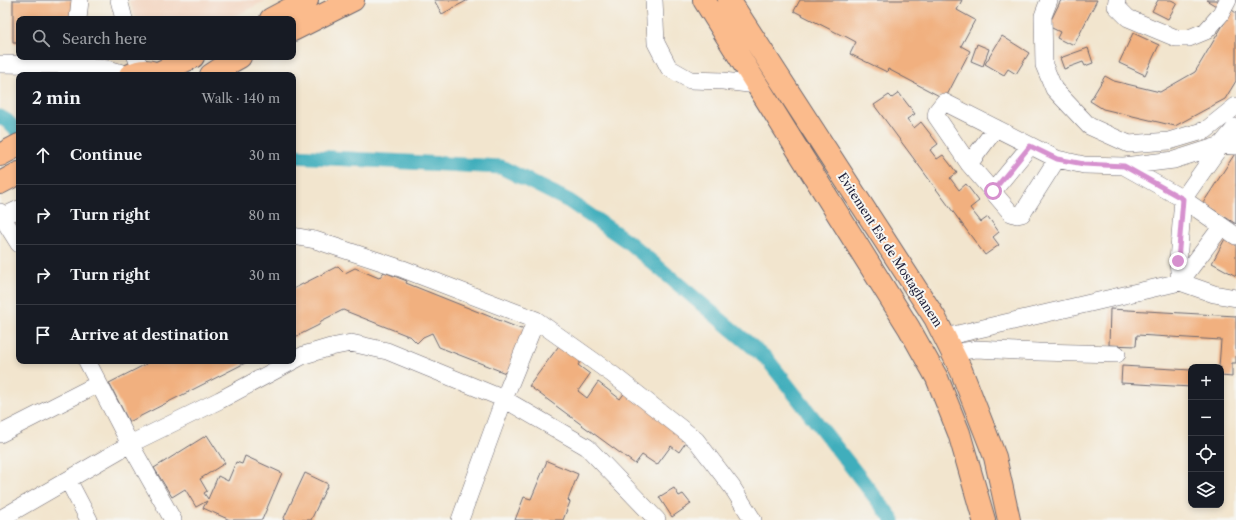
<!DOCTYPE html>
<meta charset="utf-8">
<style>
:root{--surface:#171b24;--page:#242831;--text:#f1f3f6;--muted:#9ea1a6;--line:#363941}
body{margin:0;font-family:"Libre Caslon Text",serif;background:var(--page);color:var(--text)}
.controls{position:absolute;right:12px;bottom:12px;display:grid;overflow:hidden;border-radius:8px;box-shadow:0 2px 6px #0003}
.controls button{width:36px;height:36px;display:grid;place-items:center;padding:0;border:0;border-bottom:1px solid var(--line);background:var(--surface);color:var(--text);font:20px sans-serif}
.stop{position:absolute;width:12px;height:12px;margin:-9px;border:3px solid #d690ce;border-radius:50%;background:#fff}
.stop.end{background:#d690ce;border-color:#fff;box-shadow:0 1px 4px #0008}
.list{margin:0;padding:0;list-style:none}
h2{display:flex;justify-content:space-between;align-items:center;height:52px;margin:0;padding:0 16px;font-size:17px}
h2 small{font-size:13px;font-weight:400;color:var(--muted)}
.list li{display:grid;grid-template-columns:26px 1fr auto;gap:12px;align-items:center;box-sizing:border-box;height:60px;padding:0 16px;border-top:1px solid var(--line)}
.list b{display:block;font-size:15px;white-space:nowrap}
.list em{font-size:13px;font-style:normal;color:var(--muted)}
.icon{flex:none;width:22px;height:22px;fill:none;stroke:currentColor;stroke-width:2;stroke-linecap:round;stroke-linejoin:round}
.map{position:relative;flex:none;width:1236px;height:520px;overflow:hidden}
.search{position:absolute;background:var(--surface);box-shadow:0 2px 6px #0003;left:16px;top:16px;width:280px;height:44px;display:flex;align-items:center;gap:10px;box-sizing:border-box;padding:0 14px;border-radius:8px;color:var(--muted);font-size:15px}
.panel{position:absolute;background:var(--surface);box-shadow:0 2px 6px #0003;left:16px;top:72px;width:280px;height:292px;border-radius:8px}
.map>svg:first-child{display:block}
</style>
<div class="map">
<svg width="1236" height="520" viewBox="0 0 1236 520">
<rect width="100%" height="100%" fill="#f6f6f2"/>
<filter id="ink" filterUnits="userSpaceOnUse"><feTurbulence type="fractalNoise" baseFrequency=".025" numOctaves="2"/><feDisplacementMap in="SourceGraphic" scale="8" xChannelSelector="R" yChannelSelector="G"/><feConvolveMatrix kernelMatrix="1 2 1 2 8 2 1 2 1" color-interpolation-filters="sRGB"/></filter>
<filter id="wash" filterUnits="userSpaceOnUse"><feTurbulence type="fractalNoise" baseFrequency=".012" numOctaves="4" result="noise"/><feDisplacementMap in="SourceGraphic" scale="16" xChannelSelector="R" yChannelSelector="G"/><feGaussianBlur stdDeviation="0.9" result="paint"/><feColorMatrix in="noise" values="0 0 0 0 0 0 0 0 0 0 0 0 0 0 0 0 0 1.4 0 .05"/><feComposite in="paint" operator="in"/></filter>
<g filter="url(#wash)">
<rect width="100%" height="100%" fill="#f2e5ce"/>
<!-- built -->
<path fill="#f3d4bf" d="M129,0H267L229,19H136Z"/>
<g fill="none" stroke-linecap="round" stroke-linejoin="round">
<!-- canal -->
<path stroke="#3faebc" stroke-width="15" d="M0,117L7,121L19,133
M293,156L501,167L569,201L627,241L767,359L893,520"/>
</g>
<g id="blocks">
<!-- building -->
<path fill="#f1b07f" d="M13,0H76L75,19H19V43H13Z
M434,0H468L442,14Z
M800,0H962L957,10L975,20L961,46L970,51L945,99L888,69L887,72L850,54L856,42L843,35V36L794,11Z
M1061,0H1097L1074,45L1068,42L1067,43L1057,38L1060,32L1048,26Z
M1158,0H1171L1177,3L1168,19L1152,11Z
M1206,0H1222L1218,7Z
M1232,10L1236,13V81L1225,99L1175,126L1103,109L1090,101L1105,76L1114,81L1160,92L1195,72Z
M1133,33L1159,45L1145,75L1119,63Z
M1002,36L1029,53L1016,74L1008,69L1004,75L985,64Z
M977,44L989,49L983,66L971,61Z
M1088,48L1093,63L1085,66L1083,62L1064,69L1060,58Z
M899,93L915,114L907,119L914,128L921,122L938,144L930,150L937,159L943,155L957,173L950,178L959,190L966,184L979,201L970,208L981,222L988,217L999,232L993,237L999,245L985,255L874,105L889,95L892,98Z
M1236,152V224L1203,203Z
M1226,237L1236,242V276L1212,263Z
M338,266L345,273L355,268L379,278L384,272L407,281L406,283L521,329L523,328L527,332L508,374L439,347L432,333L423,337L417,343L411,337L343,310L321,321L319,325L293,338V289Z
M1110,309L1236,316V363H1232V377L1221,376V367H1219L1221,340L1137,335L1136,346L1109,345Z
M561,343L582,359L578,365L590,374L578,391L587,398L598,382L620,399L626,391L689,438L679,452L671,446L657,465L642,455L635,464L529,386Z
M152,361H249L129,422L109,383Z
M1122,366L1191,370V387L1121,383Z
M207,435L225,463L200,479L207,491L204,493L208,499L218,476L228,481L236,462L242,464L245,456L282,473L262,520H230L203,508L207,501L196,507L185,489L172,497L154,468Z
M547,461L578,474L568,500L570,502L563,520H515L524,497L531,499Z
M305,473L328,484L311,520H283Z
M674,488L679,496L683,494L691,504L672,517L659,497Z"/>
</g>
</g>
<g filter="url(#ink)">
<use href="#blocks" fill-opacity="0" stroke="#6b666e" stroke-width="1"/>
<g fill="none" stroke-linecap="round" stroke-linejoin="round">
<!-- minor casing -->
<g stroke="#6b666e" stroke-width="18">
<path id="minor" d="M119,0L124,19
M654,0L656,43L669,68L690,80L723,81L757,85
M1049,0L1043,16L1044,65L1054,89L1089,126L1129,144L1169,141L1206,130L1236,106
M1117,0L1116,6L1128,18L1176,38H1189L1206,31L1220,15L1228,0
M78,19L80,0
M136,57L141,71
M0,64L74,65L75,57
M86,75L74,65L108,69L129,75
M1236,146L1221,145L1183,199L1178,261L1180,282L1214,294L1236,298
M1057,159L1022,214L1017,215L1011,213L969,164L936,116L937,111L944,102L1057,159L1084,165L1124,166L1174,160L1221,145L1236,127
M969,164L996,128
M1124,166L1183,199L1236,236
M993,191L1030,146
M0,212L2,217L19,244
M2,217L19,209
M293,236L315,240L403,269L536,320L612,374L696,440L732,487L753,520
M945,337L1180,282L1222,226
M953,353L976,349L1038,352L1117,354
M87,361L130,444L173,520
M0,434L98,384
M68,480L89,520
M0,519L130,444L220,400L304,355L331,347L351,343L387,351L504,399L587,447L657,520
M460,520L504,399L536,320"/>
</g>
<!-- major casing -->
<g stroke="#6b666e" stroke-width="24">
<path id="major" d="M271,19L307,0
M293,30L353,0
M156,74L193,57
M130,75C140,70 149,69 158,75
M211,75L231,62L240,57
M0,155L19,145
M0,183L19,173"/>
</g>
<!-- highway casing -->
<g stroke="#6b666e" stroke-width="24">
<path id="highway" d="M704,0L909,328L937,378L959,433L984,520
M729,0L935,318L961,370L995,457L1009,520"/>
</g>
<!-- minor -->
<use href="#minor" stroke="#fff" stroke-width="17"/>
<!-- major -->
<use href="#major" stroke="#fbbb8c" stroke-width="22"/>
<!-- highway -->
<use href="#highway" stroke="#fbbb8c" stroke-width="22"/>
</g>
</g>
<g fill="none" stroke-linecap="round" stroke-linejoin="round" filter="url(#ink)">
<!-- route -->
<path stroke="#d690ce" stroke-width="5" d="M993,191L1030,146L1057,159L1084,164L1124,166L1183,199L1178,261"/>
</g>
<g text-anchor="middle" stroke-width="4" stroke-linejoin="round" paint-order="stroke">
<!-- street labels -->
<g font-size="12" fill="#22223b" stroke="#f6f6f2">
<text transform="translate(890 250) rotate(57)" y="4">Evitement Est de Mostaghanem</text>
</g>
</g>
</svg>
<div class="controls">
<button>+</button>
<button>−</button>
<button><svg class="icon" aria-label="locate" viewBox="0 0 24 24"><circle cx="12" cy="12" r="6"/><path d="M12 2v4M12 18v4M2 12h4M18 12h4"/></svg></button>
<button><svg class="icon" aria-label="layers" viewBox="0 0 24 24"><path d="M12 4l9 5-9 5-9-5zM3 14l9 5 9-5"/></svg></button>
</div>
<div class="stop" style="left:993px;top:191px"></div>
<div class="stop end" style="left:1178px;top:261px"></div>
<div class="search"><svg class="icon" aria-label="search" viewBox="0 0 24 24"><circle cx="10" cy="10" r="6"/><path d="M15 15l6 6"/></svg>Search here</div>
<section class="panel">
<h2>2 min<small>Walk · 140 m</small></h2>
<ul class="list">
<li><svg class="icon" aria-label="ahead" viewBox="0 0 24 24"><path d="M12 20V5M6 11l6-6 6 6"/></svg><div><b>Continue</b></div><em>30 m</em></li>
<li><svg class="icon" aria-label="right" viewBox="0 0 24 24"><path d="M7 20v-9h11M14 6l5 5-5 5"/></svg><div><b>Turn right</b></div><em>80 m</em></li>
<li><svg class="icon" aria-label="right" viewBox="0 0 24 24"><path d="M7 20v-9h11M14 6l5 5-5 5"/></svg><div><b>Turn right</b></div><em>30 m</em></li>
<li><svg class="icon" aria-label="arrive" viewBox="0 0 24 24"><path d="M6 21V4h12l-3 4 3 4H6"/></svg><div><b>Arrive at destination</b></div></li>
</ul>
</section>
</div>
